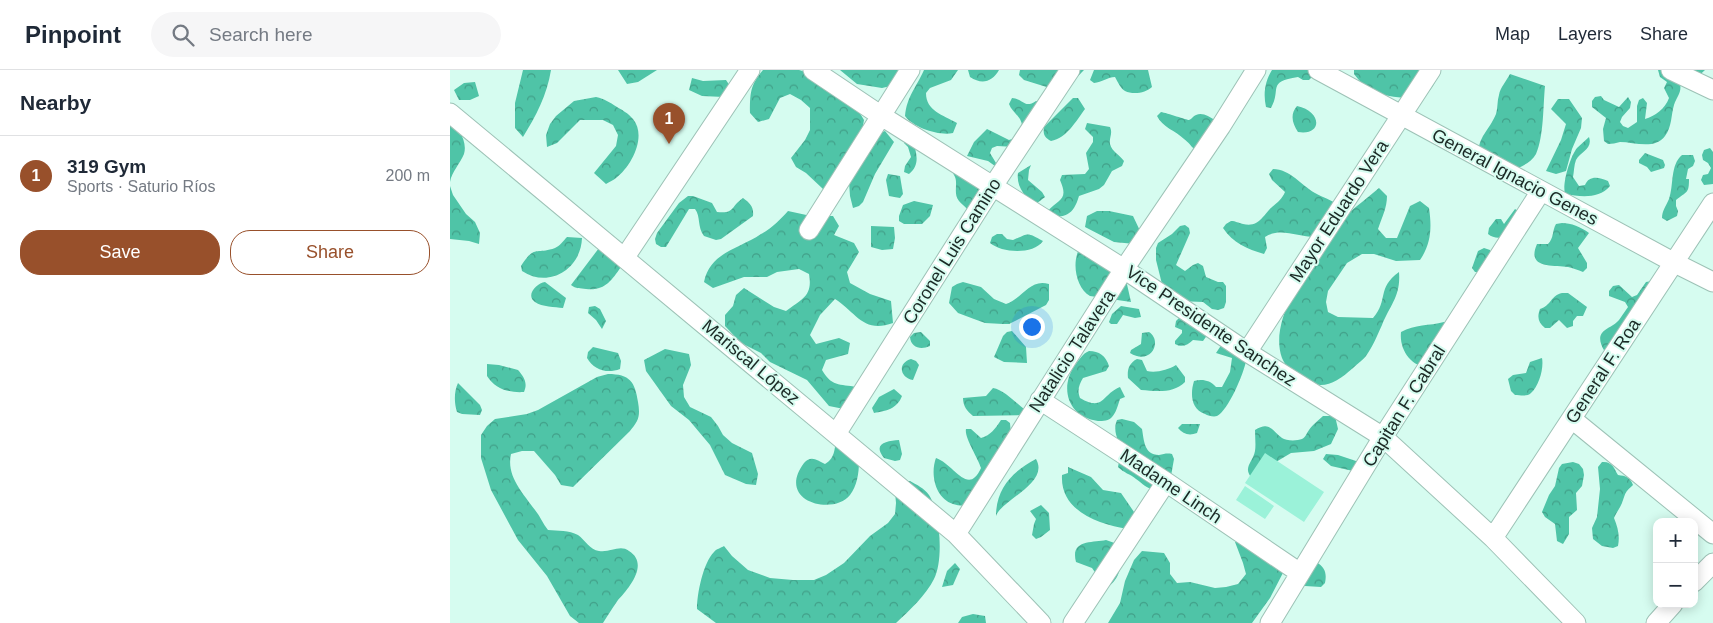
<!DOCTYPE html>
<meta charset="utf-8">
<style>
:root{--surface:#fff;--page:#f6f6f7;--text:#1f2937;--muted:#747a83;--line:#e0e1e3;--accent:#98502b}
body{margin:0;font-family:Helvetica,sans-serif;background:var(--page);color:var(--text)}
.controls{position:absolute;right:15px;bottom:15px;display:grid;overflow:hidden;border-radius:10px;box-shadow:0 2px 12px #0003}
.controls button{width:45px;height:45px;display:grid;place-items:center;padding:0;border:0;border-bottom:1px solid var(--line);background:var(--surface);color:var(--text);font:25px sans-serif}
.you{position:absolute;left:581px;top:256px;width:18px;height:18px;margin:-12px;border:4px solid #fff;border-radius:50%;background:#1a73e8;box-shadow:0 0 0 8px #1a73e833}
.badge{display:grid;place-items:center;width:32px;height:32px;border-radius:50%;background:var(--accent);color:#fff;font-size:16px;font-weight:700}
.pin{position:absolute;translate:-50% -41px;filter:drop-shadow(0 1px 2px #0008)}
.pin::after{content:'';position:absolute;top:26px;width:18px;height:15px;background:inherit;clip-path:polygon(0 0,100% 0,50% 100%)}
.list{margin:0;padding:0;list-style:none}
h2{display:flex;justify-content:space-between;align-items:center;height:65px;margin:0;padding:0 20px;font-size:21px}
h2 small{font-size:16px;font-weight:400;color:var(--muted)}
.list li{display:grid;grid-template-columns:32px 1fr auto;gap:15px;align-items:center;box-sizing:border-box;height:80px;padding:0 20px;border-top:1px solid var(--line)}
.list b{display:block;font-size:19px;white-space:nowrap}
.list p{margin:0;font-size:16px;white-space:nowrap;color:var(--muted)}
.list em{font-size:16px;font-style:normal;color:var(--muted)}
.actions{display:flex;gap:10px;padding:15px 20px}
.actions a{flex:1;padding:11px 0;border:1px solid var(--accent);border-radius:20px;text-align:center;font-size:18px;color:var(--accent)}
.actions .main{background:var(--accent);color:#fff}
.icon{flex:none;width:28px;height:28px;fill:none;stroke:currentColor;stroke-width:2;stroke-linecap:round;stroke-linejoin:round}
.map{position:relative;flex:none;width:1263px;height:553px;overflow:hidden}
header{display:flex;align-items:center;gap:30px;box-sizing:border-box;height:70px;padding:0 25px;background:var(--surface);border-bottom:1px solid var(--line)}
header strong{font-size:24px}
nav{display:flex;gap:28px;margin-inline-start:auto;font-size:18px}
.search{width:350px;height:45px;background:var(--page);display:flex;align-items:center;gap:12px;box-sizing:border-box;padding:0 18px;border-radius:28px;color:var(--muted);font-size:19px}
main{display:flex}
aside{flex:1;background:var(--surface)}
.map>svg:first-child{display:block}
</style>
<header>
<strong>Pinpoint</strong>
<div class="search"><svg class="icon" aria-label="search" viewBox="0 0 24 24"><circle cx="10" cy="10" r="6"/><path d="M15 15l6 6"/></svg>Search here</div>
<nav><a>Map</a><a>Layers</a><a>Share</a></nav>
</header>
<main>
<aside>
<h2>Nearby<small></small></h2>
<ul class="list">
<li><span class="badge">1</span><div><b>319 Gym</b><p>Sports · Saturio Ríos</p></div><em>200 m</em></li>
</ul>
<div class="actions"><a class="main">Save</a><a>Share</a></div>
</aside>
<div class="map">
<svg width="1263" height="553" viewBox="0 0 1263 553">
<defs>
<pattern id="forest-crowns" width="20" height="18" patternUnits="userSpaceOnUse" patternTransform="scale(1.25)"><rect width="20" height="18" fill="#4fc4a7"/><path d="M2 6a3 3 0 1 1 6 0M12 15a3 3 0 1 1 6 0" fill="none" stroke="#419f88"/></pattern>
</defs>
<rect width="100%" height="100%" fill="#d6fcf0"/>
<!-- forest -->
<path fill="url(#forest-crowns)" d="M73,0H101C97,25 86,46 73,67L65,58V33Z
M168,0H207L188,12L177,14Z
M313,0H349L372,7L408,40L414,50L412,61L383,120L373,119L356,103L346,97L341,88L355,70L360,60V38L351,30L340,24L330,28L319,49L308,52L300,43C300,24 300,15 313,0Z
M390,0H460L449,14L432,18L407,14Z
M474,0H508L501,10L480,18L476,23C476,41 493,45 507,53L503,63C489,66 464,58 455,46C457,26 466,18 474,0Z
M518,0H549C542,12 532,15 520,7Z
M570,0H634L623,11L603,19L574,10L569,5Z
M644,0H698L702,17C696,23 683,25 675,21C670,18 668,12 665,7C658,7 652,12 644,13L640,10Z
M822,0H862L863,6L859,10H853L848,7C816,12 832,19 821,38L816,37C813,24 815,11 822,0Z
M904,0H990C986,12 981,22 970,29C954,28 933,27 918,19C913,15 908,9 904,4Z
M1208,0H1255L1241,13H1230C1232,23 1227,26 1224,35C1221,45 1222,57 1215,66C1205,80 1184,72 1170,72C1166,73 1162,74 1158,74L1154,71L1153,59L1156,48L1142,37V31L1145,27L1151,26L1154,30L1169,37L1178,27L1181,32L1180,38L1172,47L1170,52L1173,56L1178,58L1187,52V36L1189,30L1193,28L1197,33L1195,49C1205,46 1215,39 1219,28L1214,18L1217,12L1210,7Z
M1060,4L1095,16C1093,36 1094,66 1086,84C1082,91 1075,95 1068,98L1028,86C1028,66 1039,61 1046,44C1048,37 1047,31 1049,25C1050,18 1057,10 1060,4Z
M242,8L253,11L276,10L282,19L274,27L252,26L239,20Z
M25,12L29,26L20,30H9L4,20L14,13Z
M146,27C155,29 159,32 167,37C172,40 178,43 183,49C197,66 182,96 166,108C164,110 159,112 156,114L144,103L166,76L168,65L163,55L153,50H130L107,73L97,77L96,65L100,54L106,46L124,31Z
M562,28C574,29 574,39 586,31H589L565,77L547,76L542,78L540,83L546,93L545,96L538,91L517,86L524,72L537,59L559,70L562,69L572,58C573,47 562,43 559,34Z
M623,28H628L635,39C626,51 617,68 601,71C594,67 593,64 594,57Z
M1108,29H1119L1132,48L1131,58L1122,79L1116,101L1106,104L1096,101L1111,70L1116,54L1101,39Z
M847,36C872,41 873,66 848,62C842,53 840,44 847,36Z
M711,42C717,43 737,50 739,50C742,49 743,46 746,45C753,42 759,47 765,50L753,84C741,79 743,76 734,69C726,61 712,57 707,46Z
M0,47C7,58 18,70 14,84C10,94 2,101 0,112Z
M637,53L660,57C663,64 659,67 660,74C662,82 670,85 674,91L672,96L662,101L654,115L649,119L629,126C623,146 616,147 596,147L597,142C609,128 619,131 610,110L612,105L635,104L639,99L636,83L643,72V67L635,59Z
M435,61L444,72L425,104L413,132L409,136L403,138L400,126L399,112L430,63Z
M1139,67C1143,79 1131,81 1126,90C1124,95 1124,102 1123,107L1129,116L1135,115C1139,105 1149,107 1158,111L1160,116C1149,129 1131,127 1115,124C1112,114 1120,87 1127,78C1131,74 1135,71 1139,67Z
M455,70L463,72C467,83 470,96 459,104L454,102L455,96L461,87L458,77L454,73Z
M1260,78L1263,82V114L1254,115L1251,110L1253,105L1258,104L1261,98L1258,93L1253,90L1252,85L1254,80Z
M1195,83L1213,90L1215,95L1214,98L1201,102L1197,97L1189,93V90Z
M1232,85H1243L1245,91L1243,96L1238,99L1236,109H1239C1239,124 1237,121 1226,130V136L1228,141L1227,146L1217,151L1212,148C1212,141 1216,136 1219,129C1224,115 1220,95 1232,85Z
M494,90L532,116L517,139C515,136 511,134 509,131C503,124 508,114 505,107C503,102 497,96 494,90Z
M581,95L579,100L578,110L592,122L595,127L586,134C575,128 566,116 568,103Z
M823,99C840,99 851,115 865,123C874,128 880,129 890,136L864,167C849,167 829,157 815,167L817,178L814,184C797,179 783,173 773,158L776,154L781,151C786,151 788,153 793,154C809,158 813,145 822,137C828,132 832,129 835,122L822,110L819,104Z
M438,104L450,106L453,124L450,128L439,126L436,110Z
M0,116L3,125L16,144L25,152L30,163L29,174L19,171L0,169Z
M929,118L937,126C937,138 932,147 928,159L936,168H947L960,136L970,131L979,138C982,158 981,174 970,190L946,191L924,184H912L897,193L878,221L876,232L878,242L888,247L923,248C939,230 926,219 949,202C951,226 940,235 932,255C927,266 923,276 916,286C913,290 907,294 903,298C885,314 871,322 849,307C842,301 835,296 832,288C820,256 849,208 868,184C871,180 876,178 879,174C885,165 889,153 897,145C907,135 919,127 929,118Z
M238,126H243L262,133L267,142C285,144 280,137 293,128C300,133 304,137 303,146L271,169L266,170L254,166C247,157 251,147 245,139H239L216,177H211L206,174L205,169L207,163L229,133Z
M464,131L483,135L480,146L472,154H454L449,151V146L453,135Z
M1065,139L1070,142L1065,165C1056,166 1046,171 1038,164L1039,158L1046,149H1051L1054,154Z
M338,141L361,146H383L389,156L384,165L404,173L409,182L397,202L400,213L420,224L441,231L443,253C413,264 406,242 385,229L370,245L360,265L366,274L389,268L400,273L398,284L376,290L372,300C383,319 392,313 410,318L401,338H389L379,336L357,310L320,292L311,283L291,273L275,256V245L283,236L286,225L294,218L324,237L336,241C352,229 363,226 359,204L349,199L327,202L317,207H294L263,218L254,212C260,182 289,179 311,164C322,158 330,150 338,141Z
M647,141H659L683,146L692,165L685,174L664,172L635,157L637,146Z
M1112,153C1121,153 1131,157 1139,163L1128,178L1137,193V198L1133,202C1128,200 1123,198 1118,197C1103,195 1076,199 1087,174H1098C1104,168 1102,161 1106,154Z
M735,155L739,158L740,163L726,195L735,201L743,195L748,193L753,196L756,207L768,212H773L776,216V232L774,238L768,240L762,239L753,232L729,231L712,214L706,190V178L708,173L722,164L730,156Z
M421,156L444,157L445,168L443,179L432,180L421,177Z
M547,164H552L557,169L563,170C580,163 576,162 593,171C583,185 552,183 540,173L542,167Z
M117,167L132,168C131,199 99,219 72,201L71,196C85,174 86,185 105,178C110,176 113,171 117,167Z
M631,176L674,201L681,232L640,226C625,217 621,190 631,176Z
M149,178L171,197C161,211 155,221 136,219C130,218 126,219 121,215Z
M1034,178L1040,180L1041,198L1031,202H1025L1022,198L1028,181Z
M1202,211L1155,282C1141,259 1161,260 1169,250C1172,246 1175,241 1178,237L1175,232L1159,226V221L1163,216L1169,215L1182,227L1187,225L1196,212Z
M95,212L116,228L113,238C105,237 92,237 85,232C75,225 87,213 95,212Z
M513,212L531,217L544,229L556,234C573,228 580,208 599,214V230L596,235L559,254H553L535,253L524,249L508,243L499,233L502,217L507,214Z
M1112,223H1118L1137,237L1133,246H1127L1123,251V256L1117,258L1109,250L1100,258H1095C1088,252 1087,247 1090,239C1101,236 1101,225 1112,223Z
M145,236L150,239L156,251L152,259L146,250L138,243L139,237Z
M671,236L689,239L691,247L685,248L673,245L667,254H661L659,252L662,244Z
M730,247L758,264L753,271L743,270C738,275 732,278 725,274V271L732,263V260L725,257L726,251Z
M994,252L1014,254L995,281L993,292C990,293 985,296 982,297C962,299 949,280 951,262C965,254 979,256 994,252Z
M562,261L576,277L577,293L554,292L544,287L553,266L557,262Z
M471,262L480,271V276C471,280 461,278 460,267L464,263Z
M699,262C713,271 701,296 680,283L681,280L691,274L692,263Z
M772,274L796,291C794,303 778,341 767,346C764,347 758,346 755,344C741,339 740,324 744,311C752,309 760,310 766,317H772L780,302L782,288L766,283Z
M143,277L168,283L171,291L170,299C157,304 144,300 137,288L138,282Z
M215,279L239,284L241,295L233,315L234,327L240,337L261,347L268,356L273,365L282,373L302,383L308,404L306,415L296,414L275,405L260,375L239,350L221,336L196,301L194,290Z
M639,281C649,281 656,286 659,296L656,301L633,308C629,315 627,320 630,328C654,342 652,324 670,317L675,327L670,329C668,335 666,343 662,347C659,351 653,351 648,351C618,347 609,318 625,295C630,289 632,284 639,281Z
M1092,288C1094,298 1089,316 1081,323C1077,327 1070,325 1065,325L1061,321L1058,309L1063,305L1076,303L1080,292Z
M461,289L466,291L469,295L463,310C450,308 447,293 461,289Z
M687,289L692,290L697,301C706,303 718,300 726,295L735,307V312C723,324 706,321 691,320L678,308C677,300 679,293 687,289Z
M37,294L49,295L68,300C74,307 78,313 74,322C59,323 45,319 37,306Z
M158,304C180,304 185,312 188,332C189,338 190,345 187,351C185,355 182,358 180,361L123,417L111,415L105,405L84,381H72L61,384C56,406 73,423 85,440C90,446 93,454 98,460C108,461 119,460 128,465C135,470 140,480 149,481C160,483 170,474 179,481C200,494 178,519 168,530C163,537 158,545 153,553H129L120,546L97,506L68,470L41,420L31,388V365L37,356L45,349L77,344L88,340L147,307Z
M8,313L30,335L32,340L30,345L12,344L7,342C4,333 4,321 8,313Z
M543,318C554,320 565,332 574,339L575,345L523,346C517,341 513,336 513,328L536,326Z
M444,319L452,326C447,339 436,341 424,343L422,338L429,327Z
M873,346H885L888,359L881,374L864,381L841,383L801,407C793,397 803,392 805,381C806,375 805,367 805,360C820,350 823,362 832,368C836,371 847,371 852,369C856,367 856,364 859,360C862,355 868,351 873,346Z
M672,349L684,352L692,359C694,370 694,385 709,385C714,384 717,383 722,384L724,389L721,406L705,420C696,418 693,414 686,409C680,404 674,403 668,397L670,386L674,383C669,372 662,362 667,350Z
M551,350H556L560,353L561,364L523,436C517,436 509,436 503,434C485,428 480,404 486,388C504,394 518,427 531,398C528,388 514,367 516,359H521L531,368C541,365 545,359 551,350Z
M732,354H750L747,363C739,366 733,364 728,358Z
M386,364L407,369C410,386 411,411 400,425C384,446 325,432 354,393C361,385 367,390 375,394C386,388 385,376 386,364Z
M449,370L452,384L450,390L445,391L434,388C422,373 437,371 449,370Z
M876,384L888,385L912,393L903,401L881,396L873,389Z
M586,389C600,413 551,430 546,446C546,418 563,401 586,389Z
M1123,392L1129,394L1133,399L1134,405L1132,416L1126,423L1127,440L1119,447V464L1113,474L1107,471L1105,454L1095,447L1092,442L1099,425L1105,416L1109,398L1112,394Z
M1152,392C1162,391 1164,398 1168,405C1176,406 1180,407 1183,415C1174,423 1176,423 1172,433C1170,438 1166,443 1164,448C1168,458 1170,466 1168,476L1163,478L1152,476L1143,469L1142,458L1147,447L1150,419L1148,397Z
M618,397L641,407L653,420L671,423L684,442L687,452L678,459C648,454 610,441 612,405L618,403Z
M460,411C467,415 474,418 479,425C490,442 494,490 484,509C476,525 460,540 446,553H266L247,539C247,524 253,493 264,482C266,479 271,478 274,476L282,486L298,500L320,508L343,510H364L376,505L394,493L420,466L438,453L445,444L446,433L445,422L450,413Z
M591,435L599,443L600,460L591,467L586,469L582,465L584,454L586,449L580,441Z
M656,470L673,476C672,492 671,510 656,518L642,498L626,492C620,469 643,473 656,470Z
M785,472H802L836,497L820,528L802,553H658L670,533L675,511L684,490L692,481L714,483L720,493V504L727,513L740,512L765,518L776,517L788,514L796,504L793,493Z
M866,492C875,497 877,503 875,513L871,517L855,516L848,512Z
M505,493L510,499L503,515L492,517L497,501Z
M523,544L535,546L536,553H508L512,547Z"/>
<!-- pitch -->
<path fill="#9bf2d9" d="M815,383L874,422L854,452L795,413Z
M795,416L824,436L815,449L786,430Z"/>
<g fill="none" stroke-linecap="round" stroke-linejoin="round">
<!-- minor casing -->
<g stroke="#9dc2b6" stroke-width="21">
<path id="minor" d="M363,0L430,45L674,199L797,282L933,367L1043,468L1126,553
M868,0L1223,192L1263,212
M1221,0L1263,20
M0,43L506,464L591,553
M359,160L460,0
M175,187L300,0
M797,282L981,0
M590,330L716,412L850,503
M1122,349L1263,464
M386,364L543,116L620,0
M506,464L674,199L771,56L806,0
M1043,468L1263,133
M1244,512L1263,493
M623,553L716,412
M820,553L933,367L1091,121
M1206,553L1223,534"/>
</g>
<!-- minor -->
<use href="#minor" stroke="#fff" stroke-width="19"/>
</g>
<g text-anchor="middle" stroke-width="4" stroke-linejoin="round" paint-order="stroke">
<!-- street labels -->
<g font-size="18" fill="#1b2925" stroke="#d6fcf0">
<text transform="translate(1065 107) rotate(28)" y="6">General Ignacio Genes</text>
<text transform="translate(889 141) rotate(-57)" y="6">Mayor Eduardo Vera</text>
<text transform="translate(502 181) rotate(-58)" y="6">Coronel Luis Camino</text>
<text transform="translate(761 256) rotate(34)" y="6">Vice Presidente Sanchez</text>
<text transform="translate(622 281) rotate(-57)" y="6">Natalicio Talavera</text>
<text transform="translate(301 292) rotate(40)" y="6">Mariscal López</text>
<text transform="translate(1153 301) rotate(-57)" y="6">General F. Roa</text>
<text transform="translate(954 336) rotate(-58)" y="6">Capitan F. Cabral</text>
<text transform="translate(721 416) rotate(34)" y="6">Madame Linch</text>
</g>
</g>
</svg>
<div class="controls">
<button>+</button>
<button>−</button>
</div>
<div class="you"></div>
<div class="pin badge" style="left:219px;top:74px">1</div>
</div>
</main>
